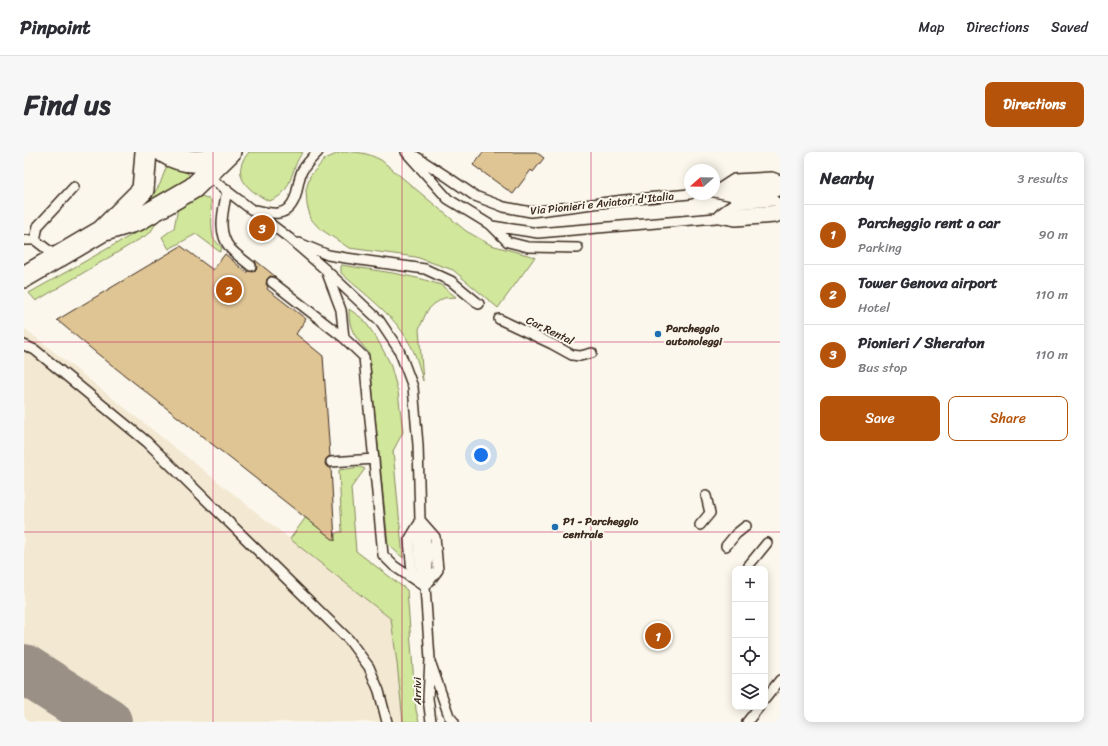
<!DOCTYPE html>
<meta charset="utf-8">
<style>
:root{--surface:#fff;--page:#f7f7f7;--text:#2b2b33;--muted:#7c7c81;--line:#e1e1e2;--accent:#b45309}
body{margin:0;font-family:Sriracha,sans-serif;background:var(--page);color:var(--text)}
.controls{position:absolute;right:12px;bottom:12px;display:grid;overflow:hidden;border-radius:8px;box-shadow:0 2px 10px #0003}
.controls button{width:36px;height:36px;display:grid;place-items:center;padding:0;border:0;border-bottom:1px solid var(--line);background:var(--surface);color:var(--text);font:20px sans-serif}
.compass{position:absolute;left:660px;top:12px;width:36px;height:36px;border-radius:50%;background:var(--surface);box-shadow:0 2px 10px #0003;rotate:250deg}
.you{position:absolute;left:457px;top:303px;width:14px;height:14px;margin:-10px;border:3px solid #fff;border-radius:50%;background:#1a73e8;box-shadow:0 0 0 6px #1a73e833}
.badge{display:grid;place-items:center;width:26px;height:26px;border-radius:50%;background:var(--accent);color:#fff;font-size:13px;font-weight:700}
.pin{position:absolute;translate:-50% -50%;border:2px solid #fff;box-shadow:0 1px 4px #0006}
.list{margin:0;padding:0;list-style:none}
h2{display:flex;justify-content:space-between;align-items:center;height:52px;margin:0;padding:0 16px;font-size:17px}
h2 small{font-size:13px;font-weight:400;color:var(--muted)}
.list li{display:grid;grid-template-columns:26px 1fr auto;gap:12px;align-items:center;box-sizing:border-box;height:60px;padding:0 16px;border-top:1px solid var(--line)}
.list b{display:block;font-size:15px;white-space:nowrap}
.list p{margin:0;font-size:13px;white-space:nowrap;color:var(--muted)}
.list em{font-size:13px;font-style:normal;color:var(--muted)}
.actions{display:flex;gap:8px;padding:12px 16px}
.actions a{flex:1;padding:9px 0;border:1px solid var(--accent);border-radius:8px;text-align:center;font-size:14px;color:var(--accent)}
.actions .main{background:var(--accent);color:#fff}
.icon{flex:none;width:22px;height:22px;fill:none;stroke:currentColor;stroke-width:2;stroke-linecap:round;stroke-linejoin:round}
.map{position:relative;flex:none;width:756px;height:570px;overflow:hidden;border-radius:8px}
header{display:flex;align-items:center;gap:24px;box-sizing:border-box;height:56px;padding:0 20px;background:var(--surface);border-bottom:1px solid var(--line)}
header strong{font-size:19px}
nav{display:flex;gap:22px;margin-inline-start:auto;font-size:14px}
.intro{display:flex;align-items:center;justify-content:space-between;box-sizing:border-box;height:96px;padding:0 24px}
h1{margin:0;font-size:28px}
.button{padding:10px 18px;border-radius:8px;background:var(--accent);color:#fff;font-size:14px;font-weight:700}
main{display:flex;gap:24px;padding:0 24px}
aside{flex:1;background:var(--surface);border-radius:8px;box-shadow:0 2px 10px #0003}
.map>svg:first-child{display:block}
</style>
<header>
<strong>Pinpoint</strong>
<nav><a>Map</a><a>Directions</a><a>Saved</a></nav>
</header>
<div class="intro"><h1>Find us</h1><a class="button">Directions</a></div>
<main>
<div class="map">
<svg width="756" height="570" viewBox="0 0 756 570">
<rect width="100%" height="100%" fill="#fbf7ec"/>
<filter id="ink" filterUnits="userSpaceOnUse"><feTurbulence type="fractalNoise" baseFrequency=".025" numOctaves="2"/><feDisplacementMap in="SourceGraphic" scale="8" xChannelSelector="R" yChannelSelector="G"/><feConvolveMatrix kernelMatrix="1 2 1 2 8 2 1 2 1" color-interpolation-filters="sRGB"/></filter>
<g filter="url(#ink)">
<!-- built -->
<path fill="#f3e8d2" d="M0,176L367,467L373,511L379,570H0Z"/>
<!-- green -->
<path fill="#d1e79c" stroke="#86885d" d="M225,0H279C265,17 270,42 245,49C231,42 211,30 218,11C219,7 223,3 225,0Z
M317,0C335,0 341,0 357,8L442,79L467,93L511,105L474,156L429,118L392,105L325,96L295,76L287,67L283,53L282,38L286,24L301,7Z
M143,13L162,20L167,25L146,40L123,53L136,32Z
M178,44L187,48L188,78L189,86L198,96L196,100L172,82L145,97L138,85L150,76L154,56Z
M134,68L126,81L12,149L5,141Z
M317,113L369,121L398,127L417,133L432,145L420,146L410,152L403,159L395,177L399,229C395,215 392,201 384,189C370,163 339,141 317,121Z
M325,157L339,167L352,185L366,211L374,240L379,280L369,299L379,406L364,392L345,201C332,186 324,178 325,157Z
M336,315L341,317L327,336L332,399L383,438L392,558L395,570H379L373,511L367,467L266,387L282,365L309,384L314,380H318L315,318Z"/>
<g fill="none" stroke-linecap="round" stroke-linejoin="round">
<!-- taxiway -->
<path stroke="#9b9085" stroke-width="50" d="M0,517L83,570"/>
</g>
<!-- building -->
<path fill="#dfc494" stroke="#3b2a1e" d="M459,0H512L520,6L509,20L507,18L489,42L449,13Z
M157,94L189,118L201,102L223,121L224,119L229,120L232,118L233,115L231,108L252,125L246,124L243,127L242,132L244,135L243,137L282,167L272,182L299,204L306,304L302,307L301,311L302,314L307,316L311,389L70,199L33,168Z"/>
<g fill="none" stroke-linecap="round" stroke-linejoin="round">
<!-- service casing -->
<g stroke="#3b2a1e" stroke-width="12">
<path id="service" d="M382,0L424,47L468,74L514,81L692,66L711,61L756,58
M388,2L425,26L451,44L480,55L507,60L600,48L666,42
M182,23L265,86L303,119L355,168L375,198L389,235L394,293L396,368L394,387L397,419L401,435L406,507L404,546L407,570
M203,38C200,57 192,79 206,96C212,103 220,108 227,114
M695,39L709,36L756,33
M690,40L710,27L748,25L756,28
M690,40L709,44L749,41L756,38
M232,58C248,62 263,66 271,46C274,38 274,28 278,19C282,12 288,6 294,0
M696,62L710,52L751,49L756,52
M696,66L712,69L751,66L756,64
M468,74L484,90L504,95L554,96
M0,88H11L14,74L50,35
M11,88L33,105
M275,91L304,103L322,106L401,117L427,129L455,152
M303,121L317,158L320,186
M248,130L320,186L340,205L359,403L370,414L401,435
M475,167L528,192L548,203L556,204L568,201
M0,193L11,198L123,290L325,488L345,515L355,539L363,570
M307,310L350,307
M396,368L411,385L414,418L401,435
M394,373L385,388L388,420L395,427
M676,373L686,361L682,344
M398,374C404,392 406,412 402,432
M702,394L712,382L722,374
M725,413L743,391
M407,512L425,564L430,570
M741,547L756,528
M723,570L735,555"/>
</g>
<!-- tertiary casing -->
<g stroke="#3b2a1e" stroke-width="24">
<path id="tertiary" d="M140,0C158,12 185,13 202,0
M81,78L114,68L169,36L206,0
M0,125L78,79L119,38L122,0"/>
</g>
<!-- service -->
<use href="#service" stroke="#fbf7ec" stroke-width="9"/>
<!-- tertiary -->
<use href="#tertiary" stroke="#fbf7ec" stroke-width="21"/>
</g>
</g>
<!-- grid -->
<path fill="none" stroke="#c2185b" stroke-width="1" stroke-opacity="0.55" d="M189,0V570M378,0V570M567,0V570M0,190H756M0,380H756"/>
<!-- markers -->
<g fill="#1f6fb2" stroke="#fbf7ec" stroke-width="1.5">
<circle cx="634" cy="182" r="4"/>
<circle cx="531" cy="375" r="4"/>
</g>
<g text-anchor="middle" stroke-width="4" stroke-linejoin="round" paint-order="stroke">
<!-- street labels -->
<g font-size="11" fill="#3b2a1e" stroke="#fbf7ec">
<text transform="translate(578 51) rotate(-6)" y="4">Via Pionieri e Aviatori d'Italia</text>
<text transform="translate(526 178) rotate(26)" y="4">Car Rental</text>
<text transform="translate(393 539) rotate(-90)" y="4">Arrivi</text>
</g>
<!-- poi labels -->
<g font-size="11" font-weight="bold" fill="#3b2a1e" stroke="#fbf7ec" text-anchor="start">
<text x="642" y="180">Parcheggio<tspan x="642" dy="13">autonoleggi</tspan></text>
<text x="539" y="373">P1 - Parcheggio<tspan x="539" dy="13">centrale</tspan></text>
</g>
</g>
</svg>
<div class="controls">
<button>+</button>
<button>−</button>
<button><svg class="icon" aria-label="locate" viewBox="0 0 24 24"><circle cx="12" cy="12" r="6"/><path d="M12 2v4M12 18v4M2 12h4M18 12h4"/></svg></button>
<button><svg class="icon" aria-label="layers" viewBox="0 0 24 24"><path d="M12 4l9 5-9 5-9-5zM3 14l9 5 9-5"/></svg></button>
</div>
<svg class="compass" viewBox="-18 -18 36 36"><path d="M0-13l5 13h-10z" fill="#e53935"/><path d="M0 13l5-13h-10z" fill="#7c7c81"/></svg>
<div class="you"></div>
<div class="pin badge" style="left:634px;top:484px">1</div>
<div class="pin badge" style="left:205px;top:138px">2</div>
<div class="pin badge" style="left:238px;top:76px">3</div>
</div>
<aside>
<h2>Nearby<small>3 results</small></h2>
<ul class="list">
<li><span class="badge">1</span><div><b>Parcheggio rent a car</b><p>Parking</p></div><em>90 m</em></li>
<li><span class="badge">2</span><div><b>Tower Genova airport</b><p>Hotel</p></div><em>110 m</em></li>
<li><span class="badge">3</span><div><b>Pionieri / Sheraton</b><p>Bus stop</p></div><em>110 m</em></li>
</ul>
<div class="actions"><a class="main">Save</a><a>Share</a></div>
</aside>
</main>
